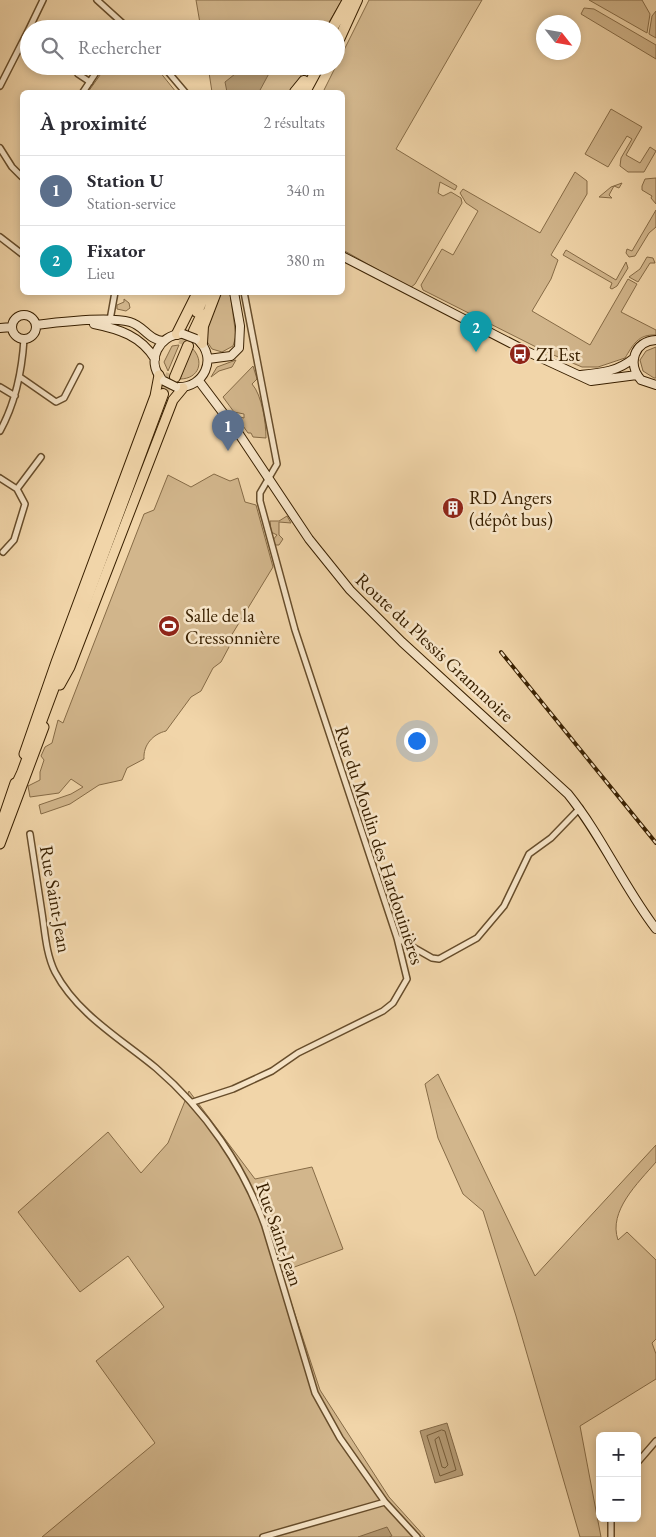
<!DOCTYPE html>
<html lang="fr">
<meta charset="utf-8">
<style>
:root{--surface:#fff;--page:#f7f7f7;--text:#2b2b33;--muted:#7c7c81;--line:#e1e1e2;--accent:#ea580c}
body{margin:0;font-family:"EB Garamond",serif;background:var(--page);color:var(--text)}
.controls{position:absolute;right:15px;bottom:15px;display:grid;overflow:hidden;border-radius:8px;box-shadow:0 2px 8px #0003}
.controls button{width:45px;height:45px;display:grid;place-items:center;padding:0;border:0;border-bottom:1px solid var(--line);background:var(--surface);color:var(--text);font:25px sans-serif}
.compass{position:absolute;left:536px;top:15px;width:45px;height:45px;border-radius:50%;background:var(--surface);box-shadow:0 2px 8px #0003;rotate:121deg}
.you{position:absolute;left:416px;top:740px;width:18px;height:18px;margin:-12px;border:4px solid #fff;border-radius:50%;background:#1a73e8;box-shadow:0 0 0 8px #1a73e833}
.badge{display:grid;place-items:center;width:32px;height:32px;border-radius:50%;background:var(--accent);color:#fff;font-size:16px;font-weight:700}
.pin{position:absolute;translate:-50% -41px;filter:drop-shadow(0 1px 2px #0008)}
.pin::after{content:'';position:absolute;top:26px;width:18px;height:15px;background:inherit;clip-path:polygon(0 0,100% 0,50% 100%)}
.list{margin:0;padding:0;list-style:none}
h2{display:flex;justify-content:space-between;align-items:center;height:65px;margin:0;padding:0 20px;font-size:21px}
h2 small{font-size:16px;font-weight:400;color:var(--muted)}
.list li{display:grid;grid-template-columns:32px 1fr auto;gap:15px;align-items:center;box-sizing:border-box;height:70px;padding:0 20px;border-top:1px solid var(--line)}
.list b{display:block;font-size:19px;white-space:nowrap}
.list p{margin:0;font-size:16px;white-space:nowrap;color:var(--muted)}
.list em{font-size:16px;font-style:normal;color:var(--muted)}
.icon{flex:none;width:28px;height:28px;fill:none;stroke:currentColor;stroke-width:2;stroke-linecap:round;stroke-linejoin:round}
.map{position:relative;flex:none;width:656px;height:1537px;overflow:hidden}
.search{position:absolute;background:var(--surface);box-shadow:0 2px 8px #0003;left:20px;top:20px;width:325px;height:55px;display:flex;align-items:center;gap:12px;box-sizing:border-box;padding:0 18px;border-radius:28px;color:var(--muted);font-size:19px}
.panel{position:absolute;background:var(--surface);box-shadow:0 2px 8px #0003;left:20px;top:90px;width:325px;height:205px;border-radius:8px}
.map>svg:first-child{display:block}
</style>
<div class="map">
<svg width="656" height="1537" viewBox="0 0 656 1537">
<rect width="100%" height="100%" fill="#f1d5a9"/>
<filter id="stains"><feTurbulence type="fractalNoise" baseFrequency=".004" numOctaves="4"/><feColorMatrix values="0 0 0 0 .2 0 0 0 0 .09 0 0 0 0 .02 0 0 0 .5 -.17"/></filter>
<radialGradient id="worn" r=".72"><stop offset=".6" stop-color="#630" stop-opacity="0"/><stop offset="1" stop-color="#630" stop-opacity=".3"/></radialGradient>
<!-- green -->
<path fill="#d2b68c" stroke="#866b46" d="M196,0H342L325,29H201Z
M369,0H482L396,149L457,186L455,190L440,182L438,193L443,196L451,192L461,198L462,203L415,284L410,288L343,250L342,92H323Z
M589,0H642L650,14L647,33Z
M584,8L594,9L656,45V59L581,14Z
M656,11V38L649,34L652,16Z
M103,66H155L176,92H88L105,68Z
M208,66H306L292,92H212Z
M611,109L642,127L626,155L640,163L650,147L656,151L644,172H628L620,166L621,158L632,139L627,136L608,167L585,154Z
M575,172L587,181V194L551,255L558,260L551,279L532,311L590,345L628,279L637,284L621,312L656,330V335C638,334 633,345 625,358L598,367H582L544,351L423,290L421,285L442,249L453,255L478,211L466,203L460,193L463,189L540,233Z
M656,178V204L651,198L652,196L642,190V186L645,179Z
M622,183L619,188L614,186L609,195L612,198L599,197L611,187Z
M656,210V227L649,233L635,256L629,257L626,253L627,249L632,251Z
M566,250L616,280L626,262L628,268L617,286L612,289L610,288L612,283L563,255Z
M647,257L653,258L655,263H650L638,282L629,277L640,269Z
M221,293H230L236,336L233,346L222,352L212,349L206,340L208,322Z
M124,299L129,303L130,308L126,311L117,309V305L124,302Z
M179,345L168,371L164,362L172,346Z
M656,347V378H654L643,371L640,360L646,351Z
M192,348C205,361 199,379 180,379Z
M236,360L232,367L219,371L211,377L217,367Z
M253,366L257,379L252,384C262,395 266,423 266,438L253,437L251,433H248L239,420L240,417L244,418V414L234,412L223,397Z
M214,474L230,481L238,478L245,502L256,505L273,567L228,641L229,647L221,662L213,668L201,691L191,697L166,731C153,734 143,745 144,759L127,768L122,780L99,785L70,804L41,814L39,805L71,794L83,787L71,779L59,793L30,797L28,786L40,780V772L44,760L41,756L45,747L52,743L58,720L63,723L144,514L154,510L168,475L191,487Z
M287,516L291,523L279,522V535L283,539L279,545H276L272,541L277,535L271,532L270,521H279Z
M438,1074L535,1276L656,1145V1162C638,1183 608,1211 618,1240L627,1232L656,1260V1339L652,1343L656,1354V1379L580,1426L601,1537H580L516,1316L483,1211L463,1194L438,1138L425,1084Z
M189,1091L255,1179L312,1167L343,1249L281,1272L320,1390L389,1497L425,1537H42L155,1443L96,1361L164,1307L128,1256L80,1292L18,1212L108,1132L141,1173L168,1143Z"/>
<!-- water -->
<path fill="#b29770" stroke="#826744" d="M245,66H273L259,92H227L225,82Z
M447,1423L463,1475L435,1483L420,1431Z
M387,1527L392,1536L389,1537H358Z"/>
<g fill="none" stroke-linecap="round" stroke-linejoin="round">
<!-- shore -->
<path stroke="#765c38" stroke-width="1" d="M442,1430L445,1431L456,1470L440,1476L427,1436Z
M439,1437L448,1465L445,1468L442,1467L435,1440Z"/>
<!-- highway-tunnel -->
<path stroke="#ccb187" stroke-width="10" stroke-dasharray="10 5" stroke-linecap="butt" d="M183,345L189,330
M163,394L171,374"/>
<!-- street casing -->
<g stroke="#674d2b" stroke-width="8">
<path id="street" d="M97,0L129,29
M29,29L43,0
M75,66L78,74L90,82
M163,66L185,92
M0,86L29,29
M83,92L95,74V69L91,66
M0,148L12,167L22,177
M0,237L22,254
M110,320L115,292
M20,377L56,402L64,398L80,367
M0,387L15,396
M0,431C16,402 22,371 24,339
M0,478L17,489L25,504L14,540L3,552
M17,489L41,457
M30,834C34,860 38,886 42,913C45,932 46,954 55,972C77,1014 121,1039 156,1068C205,1110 243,1165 265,1226L315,1393L340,1438L385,1502L417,1537
M397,938L432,958L439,959L477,938L504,906L529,854L551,838L580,808
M193,1102L233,1089L272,1071L298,1053L383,1011L393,1003L407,979L397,938L295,630L260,501V493L277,464L244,292
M637,1463L656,1441
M263,1537L385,1502
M611,1537V1518"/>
</g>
<!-- secondary casing -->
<g stroke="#392001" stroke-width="10">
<path id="secondary" d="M342,256L524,350L591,381L637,375
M12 327a12 12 0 1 1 24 0a12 12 0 1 1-24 0Z
M94,324C119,329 141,336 155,359
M36,325C59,322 108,316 130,322C144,326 149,340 163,341
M0,328L12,327
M656,340C634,341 627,364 641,380L656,385
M208,359L231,356L239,348L240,326L234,292
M580,375C601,373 617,372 634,358
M161,378C146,361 159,335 181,334
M199,381L239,434L309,539L350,590L402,642L568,794C602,836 623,886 656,929
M178,387C204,388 218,358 198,340"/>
</g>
<!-- primary casing -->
<g stroke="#392001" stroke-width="11">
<path id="primary" d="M60,685L70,667L173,400L183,388
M24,754L56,662L155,396L159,375
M0,827L15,783
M0,844L44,727"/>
</g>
<!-- highway casing -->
<g stroke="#392001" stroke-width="12">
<path id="highway" d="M332,29L348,0
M336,46L357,0
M295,92L304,81
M305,92L319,66
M197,312L206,292
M194,331L202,314
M177,334L198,292
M202,343L203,326L216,292
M175,377L188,346
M14,790L22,773L163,394"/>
</g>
<!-- street -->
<use href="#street" stroke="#f6e4c7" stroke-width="5"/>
<!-- secondary -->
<use href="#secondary" stroke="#f6e4c7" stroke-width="8"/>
<!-- primary -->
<use href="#primary" stroke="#f1d5a9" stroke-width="9"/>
<!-- highway -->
<use href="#highway" stroke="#f1d5a9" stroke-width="10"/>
<!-- rail casing -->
<g stroke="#392001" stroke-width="4">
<path id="rail" d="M501,652L656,843"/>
</g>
<!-- rail -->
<use href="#rail" stroke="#f6e4c7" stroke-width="2" stroke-dasharray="5.5" stroke-linecap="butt"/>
<!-- secondary-bridge casing -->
<g stroke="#392001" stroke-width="10" stroke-linecap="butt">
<path id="secondary-bridge" d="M183,334L196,339
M164,381L176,387"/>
</g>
<!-- secondary-bridge -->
<use href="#secondary-bridge" stroke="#f6e4c7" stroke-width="8"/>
</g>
<!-- icons -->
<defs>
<g id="bus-disc" transform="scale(1.125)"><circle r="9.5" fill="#8f2418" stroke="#f6e4c7"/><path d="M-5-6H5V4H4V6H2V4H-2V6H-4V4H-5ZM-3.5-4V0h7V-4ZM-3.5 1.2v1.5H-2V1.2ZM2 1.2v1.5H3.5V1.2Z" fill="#fff"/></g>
<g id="building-disc" transform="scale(1.125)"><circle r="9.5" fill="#8f2418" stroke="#f6e4c7"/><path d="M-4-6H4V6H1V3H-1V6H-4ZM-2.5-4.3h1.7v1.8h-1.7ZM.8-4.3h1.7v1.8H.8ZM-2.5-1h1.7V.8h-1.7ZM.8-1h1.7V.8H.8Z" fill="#fff"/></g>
<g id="stadium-disc" transform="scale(1.125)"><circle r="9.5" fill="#8f2418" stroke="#f6e4c7"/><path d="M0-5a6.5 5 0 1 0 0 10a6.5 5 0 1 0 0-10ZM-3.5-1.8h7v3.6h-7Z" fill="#fff"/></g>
</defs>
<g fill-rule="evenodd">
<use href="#bus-disc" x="520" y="354"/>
<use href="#building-disc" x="453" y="508"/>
<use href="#stadium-disc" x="169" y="626"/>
</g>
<g text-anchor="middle" stroke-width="5" stroke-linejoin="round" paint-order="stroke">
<!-- poi labels -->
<g font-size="19" fill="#392001" stroke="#f6e4c7" text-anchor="start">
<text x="536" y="361">ZI Est</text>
<text x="469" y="504">RD Angers<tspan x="469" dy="22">(dépôt bus)</tspan></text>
<text x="185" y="622">Salle de la<tspan x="185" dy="22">Cressonnière</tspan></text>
</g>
<!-- street labels -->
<g font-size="19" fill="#392001" stroke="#f6e4c7">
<text transform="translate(435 647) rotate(43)" y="7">Route du Plessis Grammoire</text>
<text transform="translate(380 845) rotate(72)" y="7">Rue du Moulin des Hardouinières</text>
<text transform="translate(56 899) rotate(80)" y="7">Rue Saint-Jean</text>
<text transform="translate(280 1234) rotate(71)" y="7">Rue Saint-Jean</text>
</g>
</g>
<rect width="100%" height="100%" filter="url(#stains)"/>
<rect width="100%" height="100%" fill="url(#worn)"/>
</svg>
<div class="controls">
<button>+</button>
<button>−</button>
</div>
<svg class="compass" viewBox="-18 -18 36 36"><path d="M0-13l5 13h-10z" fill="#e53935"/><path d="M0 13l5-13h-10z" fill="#7c7c81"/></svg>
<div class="you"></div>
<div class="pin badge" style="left:228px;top:451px;background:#5c6f8a">1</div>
<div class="pin badge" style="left:476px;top:352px;background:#0f9aa8">2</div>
<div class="search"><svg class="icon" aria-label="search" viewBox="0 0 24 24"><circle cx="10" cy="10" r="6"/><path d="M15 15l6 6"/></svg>Rechercher</div>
<section class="panel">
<h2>À proximité<small>2 résultats</small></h2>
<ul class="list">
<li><span class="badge" style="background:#5c6f8a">1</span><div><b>Station U</b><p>Station-service</p></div><em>340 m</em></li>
<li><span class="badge" style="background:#0f9aa8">2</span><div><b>Fixator</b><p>Lieu</p></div><em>380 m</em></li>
</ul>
</section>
</div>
